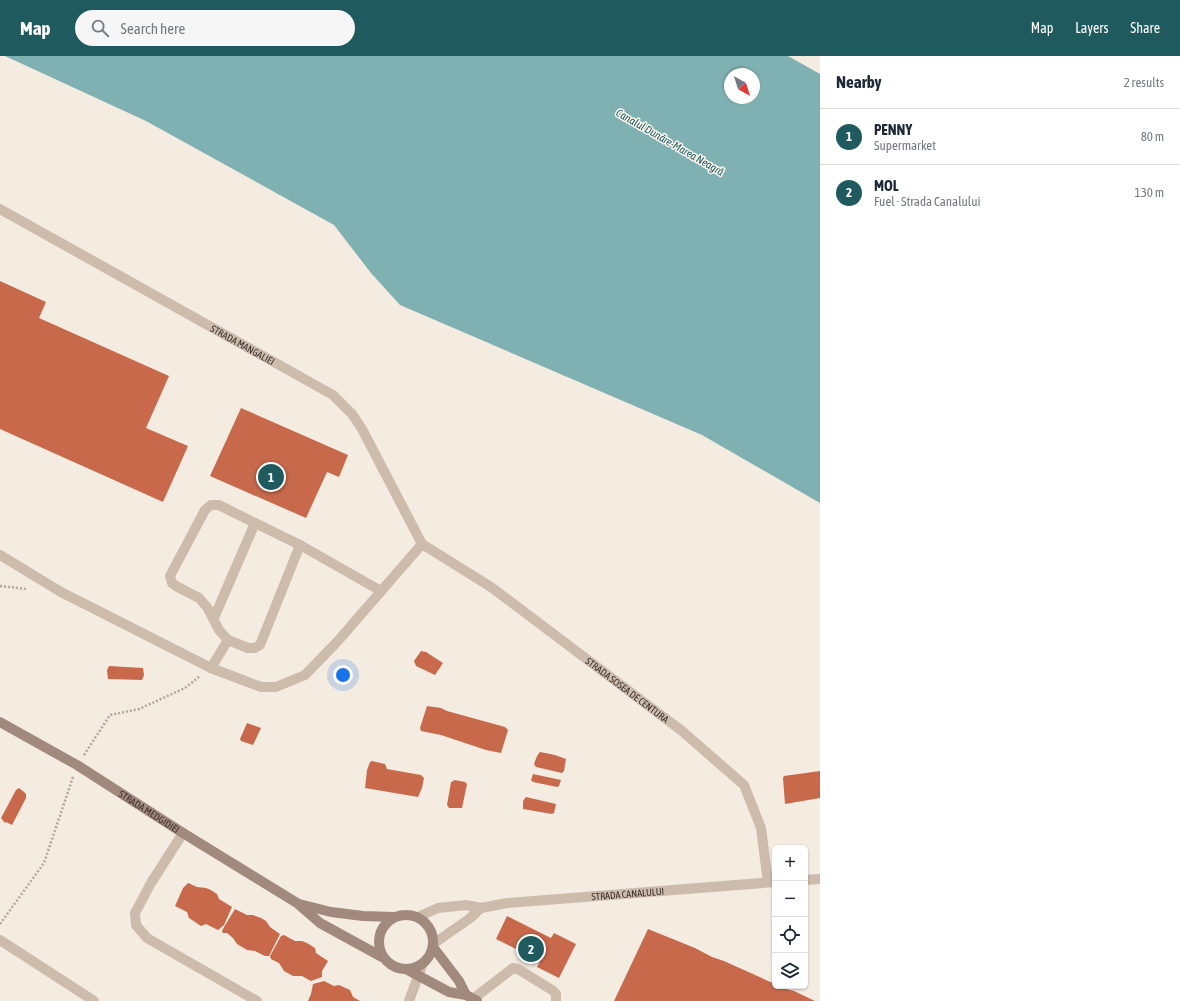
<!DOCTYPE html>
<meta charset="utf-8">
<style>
:root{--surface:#fff;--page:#f6f6f7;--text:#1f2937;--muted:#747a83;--line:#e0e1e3;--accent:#1f5a5e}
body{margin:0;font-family:"Asap Condensed",sans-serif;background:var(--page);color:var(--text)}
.controls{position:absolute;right:12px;bottom:12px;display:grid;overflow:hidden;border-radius:6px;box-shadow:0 1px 3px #0004}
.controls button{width:36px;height:36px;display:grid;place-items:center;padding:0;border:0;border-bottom:1px solid var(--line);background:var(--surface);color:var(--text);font:20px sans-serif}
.compass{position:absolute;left:724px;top:12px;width:36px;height:36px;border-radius:50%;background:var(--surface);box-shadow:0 1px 3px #0004;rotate:141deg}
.you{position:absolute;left:343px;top:619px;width:14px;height:14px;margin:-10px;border:3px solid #fff;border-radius:50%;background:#1a73e8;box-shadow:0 0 0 6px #1a73e833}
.badge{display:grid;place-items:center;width:26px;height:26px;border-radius:50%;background:var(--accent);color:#fff;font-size:13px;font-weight:700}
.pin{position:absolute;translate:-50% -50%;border:2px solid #fff;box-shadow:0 1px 4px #0006}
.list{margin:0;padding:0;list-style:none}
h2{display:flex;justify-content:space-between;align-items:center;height:52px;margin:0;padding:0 16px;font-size:17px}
h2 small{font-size:13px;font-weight:400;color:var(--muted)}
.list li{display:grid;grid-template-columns:26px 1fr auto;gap:12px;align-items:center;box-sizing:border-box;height:56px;padding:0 16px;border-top:1px solid var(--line)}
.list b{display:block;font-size:15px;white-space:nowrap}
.list p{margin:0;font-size:13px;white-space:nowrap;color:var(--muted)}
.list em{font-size:13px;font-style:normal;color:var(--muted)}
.icon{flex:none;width:22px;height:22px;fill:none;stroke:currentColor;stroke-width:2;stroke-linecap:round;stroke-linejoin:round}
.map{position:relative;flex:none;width:820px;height:945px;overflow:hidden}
header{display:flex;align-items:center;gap:24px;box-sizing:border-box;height:56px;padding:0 20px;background:var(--accent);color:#fff}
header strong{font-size:19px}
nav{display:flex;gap:22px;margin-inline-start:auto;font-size:14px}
.search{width:280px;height:36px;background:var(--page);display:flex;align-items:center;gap:10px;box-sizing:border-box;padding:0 14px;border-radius:22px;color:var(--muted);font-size:15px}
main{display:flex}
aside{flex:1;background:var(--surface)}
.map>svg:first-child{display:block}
</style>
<header>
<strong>Map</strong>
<div class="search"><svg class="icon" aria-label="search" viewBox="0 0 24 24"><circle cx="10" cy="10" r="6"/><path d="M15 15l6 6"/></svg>Search here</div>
<nav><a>Map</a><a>Layers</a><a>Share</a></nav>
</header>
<main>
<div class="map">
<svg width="820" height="945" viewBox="0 0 820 945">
<rect width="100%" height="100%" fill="#f4ebe1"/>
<!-- water -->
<path fill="#7fb0b2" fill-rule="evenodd" d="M5,0H788L820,18V447L702,379L400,249L371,217L334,169L146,65ZM730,18H754V42H730Z"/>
<!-- building -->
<path fill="#c8694b" d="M0,225L46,246L39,262L169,320L146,372L188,390L163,446L0,373Z
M241,352L348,399L339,421L327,416L306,462L210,420Z
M421,595L426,596L443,607L435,619L416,610L414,605Z
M109,610L143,612L144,619L142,624L108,623L107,614Z
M427,650L441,652L447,655L505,671L508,674L501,697L486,694L441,679L421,675L420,672Z
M247,667L261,672L253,689L241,685L240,683Z
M540,696L555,699L566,703L564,715L562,717L536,711L534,708L537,700Z
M372,705L385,708L387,713L421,719L424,722L422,732L418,741L365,732L367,714L370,706Z
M820,715V742L785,748L783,722L784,720Z
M533,718L561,724L559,730L557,731L533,726L531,724Z
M455,724L465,726L467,728L462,752H449L447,749L451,726Z
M19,732L24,736L26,738V742L12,769L6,766L5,767L1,762L16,734Z
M526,741L556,748L554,757L552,758L523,753V745Z
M188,827L197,831L206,832L211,834L217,838L219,843L232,851L224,869L218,874L206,868L201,870L189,862L187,856L175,850L183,832Z
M235,853L247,859H253L261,862L266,865L270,871L280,878L269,900H265L255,895L247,894L237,888L233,882L227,877H223L222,875L224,871Z
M507,860L551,882L554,877L576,888L559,922L537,911L540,905L496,883Z
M648,873L695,892L712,901L724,905L775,928V930L794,935L815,945H614Z
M284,879L295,885H302L307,887L315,892L316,897L328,905L322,915V921L311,925L302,920H293L284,915L279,907L271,903L270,900L281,880Z
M324,925L334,930L339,929L350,934L353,941L360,945H308L311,938L313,928Z"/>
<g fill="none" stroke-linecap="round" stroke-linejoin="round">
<!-- path -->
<path stroke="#b9a596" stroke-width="2.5" stroke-dasharray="2 2" stroke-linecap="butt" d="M0,530L27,533
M84,699L110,659L139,653L185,632L200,620
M0,868L44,807L73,721"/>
<!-- service -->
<g stroke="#cdbbac" stroke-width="10">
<path id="s1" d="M0,153L333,339L352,358L362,373L422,488L491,531L682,675L744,729L761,772L768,826"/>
<path d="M0,499L61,536L211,612L261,631H276L305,619L337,586L422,488"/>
<path d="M214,562L255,467L300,489L381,535"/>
<path d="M228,584L219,574L207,551L199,542L176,530L172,527L170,520L205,454L211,449H219L255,467"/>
<path d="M211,612L228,584L248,592H255L260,589L300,489"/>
<path d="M183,777L151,827L135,857L136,869L147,882L257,945"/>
<path d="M473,943L513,912L518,913L552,934L556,938V945"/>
<path d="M409,945L423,907"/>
</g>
<!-- minor -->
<path stroke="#cdbbac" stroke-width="10" d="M0,884L94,945"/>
<!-- tertiary -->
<g stroke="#cdbbac" stroke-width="10">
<path d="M805,824L820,823"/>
<path id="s2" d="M418,861L438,852L466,849L481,852L507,847L775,826"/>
<path d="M433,888L469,863L481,852"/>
</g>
<!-- secondary -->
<g stroke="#a18a7d" stroke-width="10">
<path id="s3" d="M0,666L77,709L183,777L297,847L320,867L382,901"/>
<path d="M299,848L331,856L363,860L394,861"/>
<circle cx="406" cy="886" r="27"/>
<path d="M433,891L459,925L466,939"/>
<path d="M406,913L449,936L466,939L477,945"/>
</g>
</g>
<g text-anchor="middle" stroke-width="3" stroke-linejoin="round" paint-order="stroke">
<!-- street labels -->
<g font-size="10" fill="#3b302b" stroke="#fbf5ee">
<text dy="4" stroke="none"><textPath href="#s1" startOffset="278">STRADA MANGALIEI</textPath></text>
<text dy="4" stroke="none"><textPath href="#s1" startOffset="808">STRADA SOSEA DE CENTURA</textPath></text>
<text dy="4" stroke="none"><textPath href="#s3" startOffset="174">STRADA MEDGIDIEI</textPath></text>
<text dy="4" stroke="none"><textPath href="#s2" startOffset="213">STRADA CANALULUI</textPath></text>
</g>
<!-- water labels -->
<g font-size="11" font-style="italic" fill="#1f5a5e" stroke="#fbf5ee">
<text transform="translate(670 86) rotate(30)" y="4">Canalul Dunăre-Marea Neagră</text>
</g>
</g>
</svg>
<div class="controls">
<button>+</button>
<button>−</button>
<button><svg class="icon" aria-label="locate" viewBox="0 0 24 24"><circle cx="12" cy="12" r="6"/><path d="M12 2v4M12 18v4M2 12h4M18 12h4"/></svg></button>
<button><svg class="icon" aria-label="layers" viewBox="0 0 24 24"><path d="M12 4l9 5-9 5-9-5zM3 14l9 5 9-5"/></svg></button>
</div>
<svg class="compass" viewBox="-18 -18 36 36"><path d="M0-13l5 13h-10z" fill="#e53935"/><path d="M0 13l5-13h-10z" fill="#747a83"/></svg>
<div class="you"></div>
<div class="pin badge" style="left:271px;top:421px">1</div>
<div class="pin badge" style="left:531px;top:893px">2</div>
</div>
<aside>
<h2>Nearby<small>2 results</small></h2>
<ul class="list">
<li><span class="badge">1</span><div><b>PENNY</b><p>Supermarket</p></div><em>80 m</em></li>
<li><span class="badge">2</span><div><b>MOL</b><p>Fuel · Strada Canalului</p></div><em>130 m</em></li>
</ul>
</aside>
</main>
